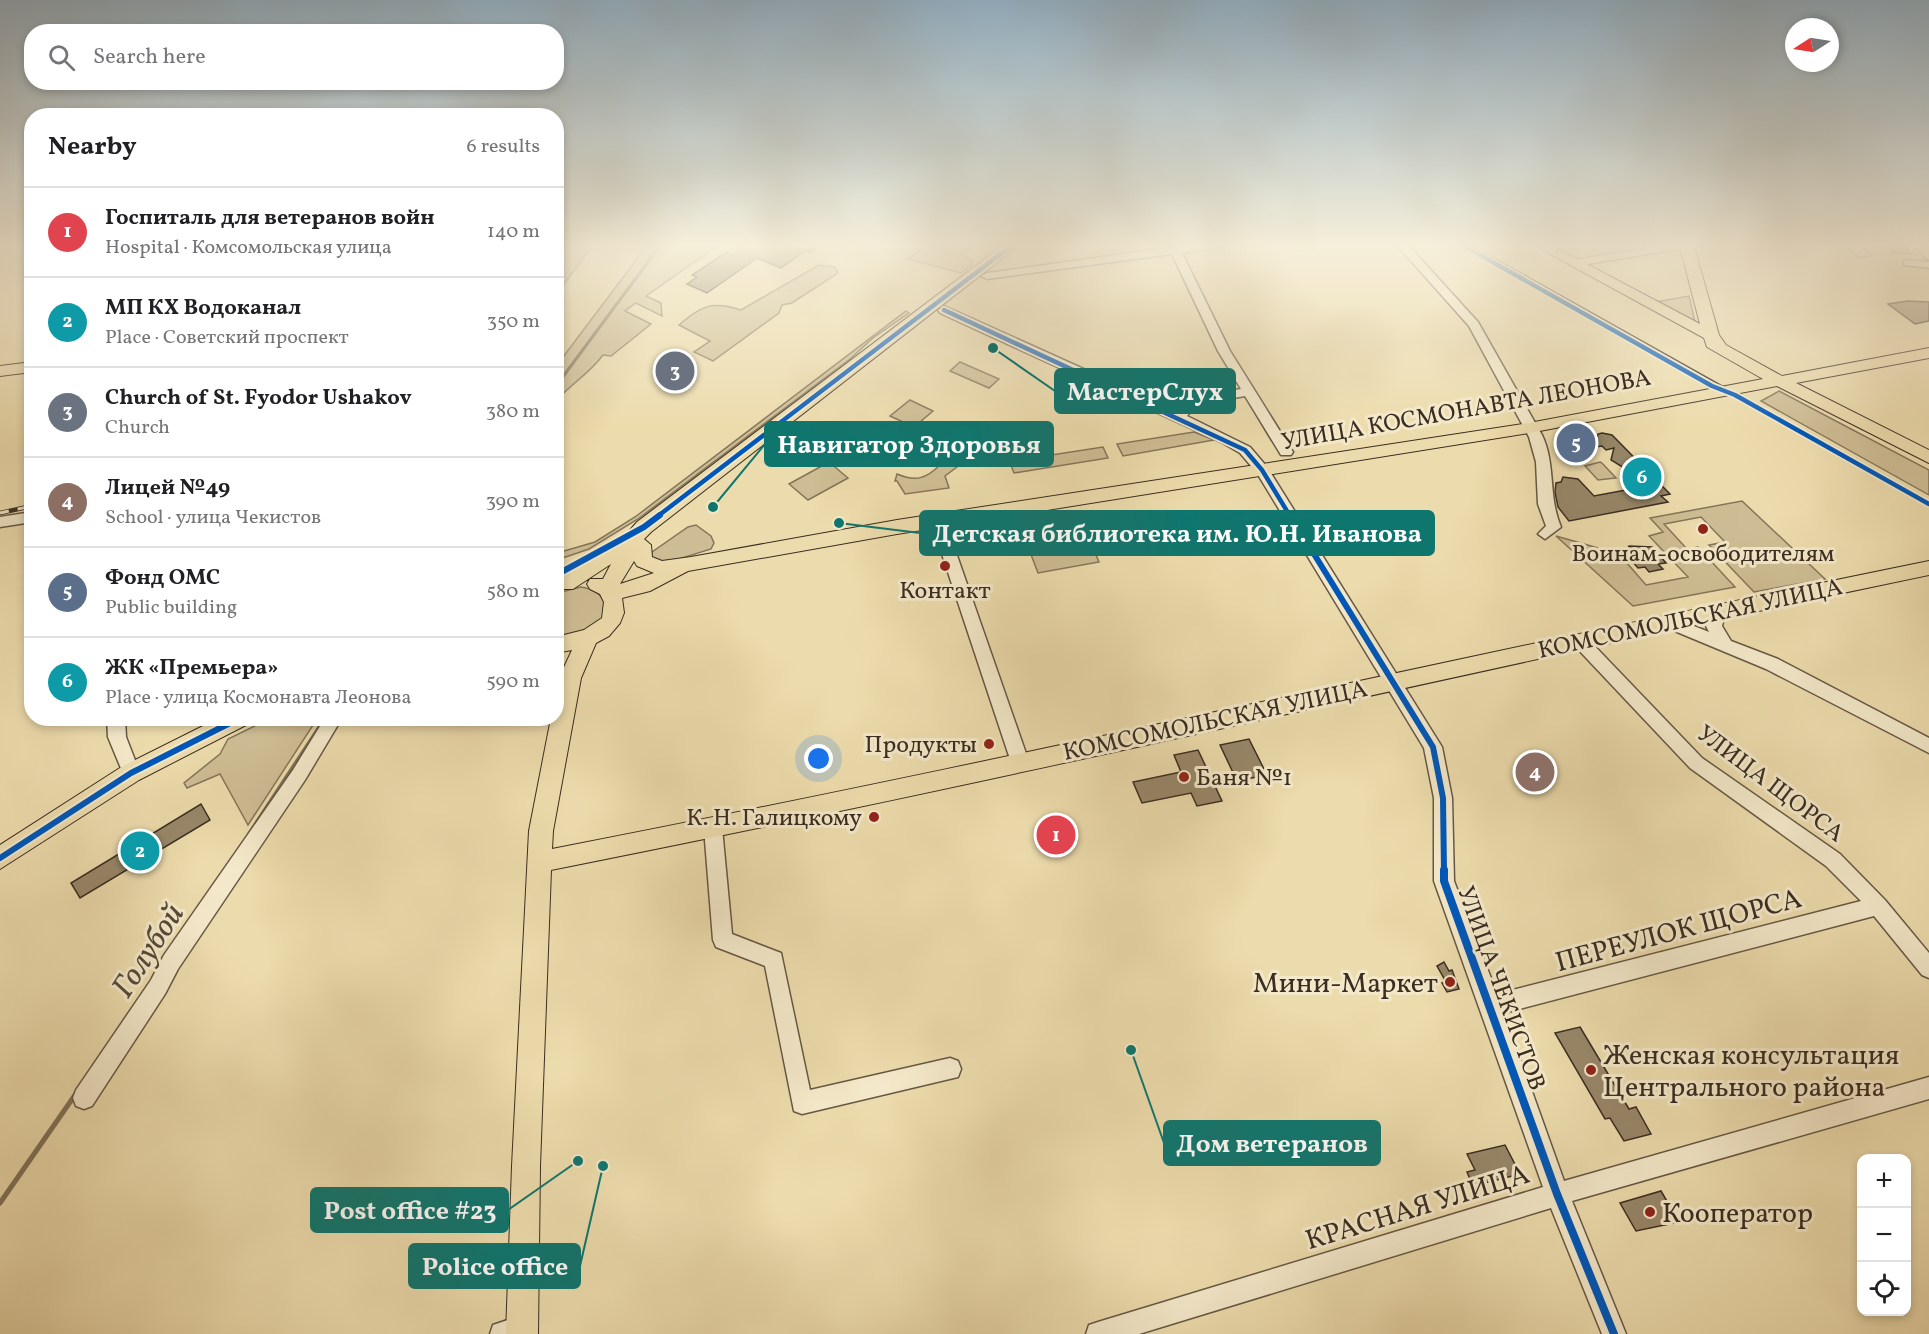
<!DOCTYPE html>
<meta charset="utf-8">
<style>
:root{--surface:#fff;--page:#f2f2f2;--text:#202124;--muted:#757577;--line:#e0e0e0;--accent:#ea580c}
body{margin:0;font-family:Vollkorn,serif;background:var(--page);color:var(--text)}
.controls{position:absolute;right:18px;bottom:18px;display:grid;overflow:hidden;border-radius:12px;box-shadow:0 3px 9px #0003}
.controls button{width:54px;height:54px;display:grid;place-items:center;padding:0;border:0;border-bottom:2px solid var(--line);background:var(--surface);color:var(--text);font:30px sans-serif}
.compass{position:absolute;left:1785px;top:18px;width:54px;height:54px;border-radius:50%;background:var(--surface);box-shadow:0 3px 9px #0003;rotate:258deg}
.you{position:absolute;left:819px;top:759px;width:21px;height:21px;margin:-15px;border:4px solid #fff;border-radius:50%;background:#1a73e8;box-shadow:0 0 0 9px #1a73e833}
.badge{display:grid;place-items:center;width:39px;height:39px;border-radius:50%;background:var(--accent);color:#fff;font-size:20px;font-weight:700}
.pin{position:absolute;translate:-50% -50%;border:3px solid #fff;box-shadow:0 2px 6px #0006}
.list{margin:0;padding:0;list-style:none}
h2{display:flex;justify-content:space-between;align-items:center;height:78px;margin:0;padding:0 24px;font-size:26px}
h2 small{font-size:20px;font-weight:400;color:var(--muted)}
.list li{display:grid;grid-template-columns:39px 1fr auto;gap:18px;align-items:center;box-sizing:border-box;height:90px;padding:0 24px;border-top:2px solid var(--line)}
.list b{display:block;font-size:22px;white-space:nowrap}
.list p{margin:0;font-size:20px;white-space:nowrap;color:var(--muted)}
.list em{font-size:20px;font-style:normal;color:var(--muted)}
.icon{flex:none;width:33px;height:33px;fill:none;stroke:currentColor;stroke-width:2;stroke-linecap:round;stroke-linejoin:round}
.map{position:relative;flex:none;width:1929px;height:1334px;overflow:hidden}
.search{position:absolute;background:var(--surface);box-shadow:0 3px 9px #0003;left:24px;top:24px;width:540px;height:66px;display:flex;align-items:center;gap:15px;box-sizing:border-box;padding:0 21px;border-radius:24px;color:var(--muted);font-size:22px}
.panel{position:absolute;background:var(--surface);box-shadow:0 3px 9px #0003;left:24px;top:108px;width:540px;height:618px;border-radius:24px}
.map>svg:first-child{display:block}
</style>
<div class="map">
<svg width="1929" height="1334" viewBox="0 0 1929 1334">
<rect width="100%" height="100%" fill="#ecdbac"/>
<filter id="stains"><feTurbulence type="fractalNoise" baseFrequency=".00333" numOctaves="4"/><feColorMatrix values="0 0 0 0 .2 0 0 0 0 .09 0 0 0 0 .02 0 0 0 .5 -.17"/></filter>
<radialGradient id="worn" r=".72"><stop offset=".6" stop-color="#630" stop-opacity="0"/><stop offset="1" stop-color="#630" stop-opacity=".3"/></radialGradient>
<!-- green -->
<path fill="#cebd94" stroke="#84755a" stroke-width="1.5" d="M566,243H594L557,294V255Z
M649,243H722L646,296L661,303L662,316L636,303L625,311L651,324L611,356L603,355C590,373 571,384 557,400V365Z
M931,243H998L992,247L976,244L961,255L972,260L973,264L961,273L908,259Z
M819,265L835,267L838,273L792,303L782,305L779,313L713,361L694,352L710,341L679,325C702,305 712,301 741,310Z
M1689,296L1695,322L1655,302Z
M906,311L909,313L873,338L850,359L638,519L589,549L557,560V553L595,542L635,517Z
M960,362L999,379L989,388L950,371Z
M1779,391L1929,470V495L1761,401Z
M910,400L933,411L914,427L890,416Z
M986,425L984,433L989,444L959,452L961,464L945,476L949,488L905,494L897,481H895L897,474C916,482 926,479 941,464L919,457L946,439L952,445Z
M1194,432L1214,440L1123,456L1117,444Z
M1035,438L1045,456L1103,447L1108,458L1014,473L1004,448L1009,443Z
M829,462L848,478L808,500L789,484Z
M1600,462L1602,463L1616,478L1598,480L1585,466Z
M1742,501L1825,579L1754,592L1709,545L1725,542L1701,517L1664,524L1687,549L1698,547L1735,587L1633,606L1556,536L1619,554L1646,585L1688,577L1649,536L1663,532L1650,518Z
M696,525L711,536L714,543L711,549L663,564L650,556L652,552L688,527Z
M1087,534L1099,562L1038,573L1027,544Z
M581,587C604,590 615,610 594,627C585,634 567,636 557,639V593Z
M269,719H317L248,825L220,774L187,788L184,783L220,754L228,739Z"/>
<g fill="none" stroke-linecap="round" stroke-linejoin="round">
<!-- stream-far2 -->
<path stroke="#807258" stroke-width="3" d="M556,386L662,243"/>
<!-- stream-far1 -->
<path stroke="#807258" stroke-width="4" d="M249,834L322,723"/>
<!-- stream -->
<path stroke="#807258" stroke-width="5" d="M0,1203L75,1095"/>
</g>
<!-- building -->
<path fill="#978769" stroke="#3a2d21" stroke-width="1.5" d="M750,243H824L809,253L805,251L781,268L757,258L707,293L687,284L697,277L692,275L727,252L733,255Z
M1886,243H1902L1911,254L1893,253Z
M1907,301L1929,302V321L1915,324L1888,304Z
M1602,433L1612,435L1670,494L1661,496L1668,502L1569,521L1558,507L1555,492L1556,483L1561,482L1563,477L1578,479L1594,496L1642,487L1621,466L1611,460L1614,448L1606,450L1602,446L1582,449L1586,453L1575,455L1561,440L1581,437L1584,440L1597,438L1598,434Z
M1629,546L1652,547L1666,563L1658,564L1663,569L1649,572L1645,567L1638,568L1625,553Z
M1249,739L1267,775L1237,781L1220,745Z
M1198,750L1222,801L1197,806L1191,793L1142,803L1133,782L1181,772L1174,755Z
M201,804L210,820L80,898L71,883Z
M1444,962L1449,971L1452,970L1459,989L1447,992L1442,983L1446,982L1437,966Z
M1580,1027L1629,1109L1636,1107L1651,1134L1624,1141L1610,1118L1605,1119L1555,1033Z
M1505,1145L1520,1174L1473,1186L1467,1172L1475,1170L1467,1154Z
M1661,1191L1679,1222L1636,1231L1620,1203Z"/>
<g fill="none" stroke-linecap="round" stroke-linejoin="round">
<!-- minor casing -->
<g stroke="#665844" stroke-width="3">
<path id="minor" d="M1204,243H1233L1227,246L1182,253L1230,351L1293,452L1291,455H1281L1245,396L1222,400L1215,396L1217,393L1241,389L1218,351L1172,254L987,279L981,276L987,273Z
M1395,243H1406L1478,322L1542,435C1556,464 1548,497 1561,527L1545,539L1538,534L1546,526L1538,504L1536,462L1529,437L1469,326Z
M1679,243H1705L1699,246L1574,266L1568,263L1574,260Z
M1841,243H1854L1870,255L1860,257Z
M1913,243H1924L1929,249V259L1925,258Z
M1908,260L1929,262V268L1904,265V261Z
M944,306L1177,411L1186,399L1212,395V401L1196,405L1187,416L1250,447L1267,467L1442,747L1452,798L1454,881L1497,994L1861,901L1826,866L1690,768L1573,644L1571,640L1573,636H1585L1702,758L1840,854L1885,900L1929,953V978L1922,975L1874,916L1504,1013L1564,1181L1929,1077V1099L1572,1201L1626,1334H1602L1551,1208L1139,1334H1086L1089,1325L1098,1322L1543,1187L1434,881V798L1424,748L1257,473L1240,453L1223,443L940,313L938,310Z
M32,512V522L0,527V517Z
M938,516L945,521L1029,762L1026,767L1020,769L1014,767L1011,762L931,521Z
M1717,608L1725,614L1722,626L1731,641L1778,659L1929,738V753L1766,669L1665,627L1663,623L1671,617L1709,632L1706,626L1711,610Z
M107,718H125L126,737L140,773L137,778L131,780L125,778L108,737Z
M325,718H342L305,780L178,969L165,994L92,1106L84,1109L76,1106L73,1098L76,1090L151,980L164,955L293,770Z
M713,820L720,822L722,828L732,934L781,953L810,1090L950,1058L958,1061L961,1069L958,1077L802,1114L794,1111L765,966L716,947L713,940L704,828L706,822Z
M522,1315L531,1318L534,1327L531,1334H490L493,1325Z"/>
</g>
<!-- major casing -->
<g stroke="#3a2d21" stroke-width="2">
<path id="major" d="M1006,243H1022L651,532L644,539L651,545L652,557L662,561L691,557L897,520L1529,423L1763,379L1707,347L1704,338L1530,243H1547L1700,324L1679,243H1693L1719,335L1726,345L1782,376L1929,348V358L1796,383L1929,450V463L1777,386L1529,433L897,534L688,571L650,591L622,598L624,613L620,623L609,636L596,643L581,678L553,831L552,849C1012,760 1470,654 1929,561V575C1469,671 1012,779 551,870L540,1166L538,1334H506L512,1166L529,831L551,718H556L559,678L572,650L556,653V637L584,630L602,618L604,602L600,594L590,589L587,584L590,579H603L611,564L573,589H559L556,583L559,579L624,537L637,522ZM634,561L637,566L654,573L620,584Z
M32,362V372L0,376V366Z
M219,718H251L248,724L139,780L0,869V845L123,766Z"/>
</g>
<!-- minor -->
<use href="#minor" fill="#f3e8c9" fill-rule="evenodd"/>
<!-- major -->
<use href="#major" fill="#ecdbac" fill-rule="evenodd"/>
<!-- tram -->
<path stroke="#3a2d21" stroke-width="1.5" d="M1467,243L1929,502"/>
<!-- rail casing -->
<g stroke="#3a2d21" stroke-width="4.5">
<path id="rail" d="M556,250L562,243
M0,513L32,506"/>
</g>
<!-- rail -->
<use href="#rail" stroke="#f3e8c9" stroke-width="3" stroke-dasharray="9" stroke-linecap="butt"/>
<!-- cycleway-far2 casing -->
<g stroke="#f3e8c9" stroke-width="8">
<path id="cycleway-far2" d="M1459,243L1712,386L1735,395L1929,504
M944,310L1245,450L1262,470L1290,516
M658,516L1015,243"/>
</g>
<!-- cycleway-far1 casing -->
<g stroke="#f3e8c9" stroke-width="10">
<path id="cycleway-far1" d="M1290,515L1433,747L1443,798L1444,871
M556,575L644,527L660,515
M0,858L131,773L240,718"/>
</g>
<!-- cycleway casing -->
<g stroke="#f3e8c9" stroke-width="12">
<path id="cycleway" d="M1444,870V881L1557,1194L1614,1334"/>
</g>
<!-- cycleway-far2 -->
<use href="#cycleway-far2" stroke="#0057b8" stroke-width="4.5"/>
<!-- cycleway-far1 -->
<use href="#cycleway-far1" stroke="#0057b8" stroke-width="6"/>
<!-- cycleway -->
<use href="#cycleway" stroke="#0057b8" stroke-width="8"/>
</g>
<!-- sky -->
<linearGradient id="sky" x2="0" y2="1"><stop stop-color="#91acbd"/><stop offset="0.57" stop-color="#f6efda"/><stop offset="1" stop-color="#f6efda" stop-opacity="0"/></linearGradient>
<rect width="1929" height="430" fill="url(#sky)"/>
<!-- markers -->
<g fill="#8f2418" stroke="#f3e8c9" stroke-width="2">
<circle cx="1703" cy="529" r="6"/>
<circle cx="945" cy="566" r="6"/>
<circle cx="989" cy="744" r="6"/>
<circle cx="1184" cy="777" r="6"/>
<circle cx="874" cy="817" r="6"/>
<circle cx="1450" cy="982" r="6"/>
<circle cx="1591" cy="1070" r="6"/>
<circle cx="1650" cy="1212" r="6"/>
</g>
<g text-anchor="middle" stroke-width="6" stroke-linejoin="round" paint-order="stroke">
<!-- street labels -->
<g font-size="24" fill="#3a2d21" stroke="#f3e8c9">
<text transform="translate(1466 409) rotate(-10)" y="8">УЛИЦА КОСМОНАВТА ЛЕОНОВА</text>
<text transform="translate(1690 618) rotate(-12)" y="8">КОМСОМОЛЬСКАЯ УЛИЦА</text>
<text transform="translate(1215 720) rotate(-12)" y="8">КОМСОМОЛЬСКАЯ УЛИЦА</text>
<text transform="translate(1771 783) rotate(37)" y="8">УЛИЦА ЩОРСА</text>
<text transform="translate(1502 988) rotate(70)" y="8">УЛИЦА ЧЕКИСТОВ</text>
</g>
<!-- poi labels -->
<g font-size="24" fill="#3a2d21" stroke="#f3e8c9">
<text x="1703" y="561">Воинам-освободителям</text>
<text x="945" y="598">Контакт</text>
<text x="977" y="752" text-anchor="end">Продукты</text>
<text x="1196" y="785" text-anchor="start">Баня №1</text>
<text x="862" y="825" text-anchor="end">К. Н. Галицкому</text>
</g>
<!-- near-street labels -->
<g font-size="28" fill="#3a2d21" stroke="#f3e8c9">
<text transform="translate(1678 929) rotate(-15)" y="10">ПЕРЕУЛОК ЩОРСА</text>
<text transform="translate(1417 1206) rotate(-17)" y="10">КРАСНАЯ УЛИЦА</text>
</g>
<!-- near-poi labels -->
<g font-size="28" fill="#3a2d21" stroke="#f3e8c9" text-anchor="start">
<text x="1438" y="992" text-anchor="end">Мини-Маркет</text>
<text x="1603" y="1064">Женская консультация<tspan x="1603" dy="32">Центрального района</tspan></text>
<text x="1662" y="1222">Кооператор</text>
</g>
<!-- near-water labels -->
<g font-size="32" font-style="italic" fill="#574a38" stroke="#f3e8c9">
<text transform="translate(147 950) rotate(-57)" y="11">Голубой</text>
</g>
</g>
<!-- callouts -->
<path fill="none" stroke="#0f766e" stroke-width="2" d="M993 348L1055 391M713 507L765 444M839 523L920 533M1131 1050L1164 1143M578 1161L508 1210M603 1166L580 1266"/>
<g fill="#0f766e" stroke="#f3e8c9" stroke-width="2">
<circle cx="993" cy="348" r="6"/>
<circle cx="713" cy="507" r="6"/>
<circle cx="839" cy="523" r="6"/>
<circle cx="1131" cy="1050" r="6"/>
<circle cx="578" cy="1161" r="6"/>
<circle cx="603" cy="1166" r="6"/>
</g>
<g fill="#0f766e" stroke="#0f766e" stroke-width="2">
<rect x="1055" y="369" width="180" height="44" rx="6"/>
<rect x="765" y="422" width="288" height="44" rx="6"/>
<rect x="920" y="511" width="514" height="44" rx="6"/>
<rect x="1164" y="1121" width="216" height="44" rx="6"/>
<rect x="311" y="1188" width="197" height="44" rx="6"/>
<rect x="409" y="1244" width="171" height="44" rx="6"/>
</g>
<g font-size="26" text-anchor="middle" font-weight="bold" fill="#fff">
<text x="1145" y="400">МастерСлух</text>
<text x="909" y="453">Навигатор Здоровья</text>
<text x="1177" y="542">Детская библиотека им. Ю.Н. Иванова</text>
<text x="1272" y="1152">Дом ветеранов</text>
<text x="410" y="1219">Post office #23</text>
<text x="495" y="1275">Police office</text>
</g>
<rect width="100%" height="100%" filter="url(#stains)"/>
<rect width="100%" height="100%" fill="url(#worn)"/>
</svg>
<div class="controls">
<button>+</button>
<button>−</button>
<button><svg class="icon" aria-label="locate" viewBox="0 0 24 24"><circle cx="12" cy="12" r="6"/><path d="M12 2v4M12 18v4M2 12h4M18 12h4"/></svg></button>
</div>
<svg class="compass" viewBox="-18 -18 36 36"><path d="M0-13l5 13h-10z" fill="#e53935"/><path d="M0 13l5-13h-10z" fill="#757577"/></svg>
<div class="you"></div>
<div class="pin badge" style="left:1056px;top:835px;background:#e0444e">1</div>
<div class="pin badge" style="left:140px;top:851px;background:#0f9aa8">2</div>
<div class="pin badge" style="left:675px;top:371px;background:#6b7280">3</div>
<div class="pin badge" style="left:1535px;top:772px;background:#8d6e63">4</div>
<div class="pin badge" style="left:1576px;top:443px;background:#5c6f8a">5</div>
<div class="pin badge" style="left:1642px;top:477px;background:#0f9aa8">6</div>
<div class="search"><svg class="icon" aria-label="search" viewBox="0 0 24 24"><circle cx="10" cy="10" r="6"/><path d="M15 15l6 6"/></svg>Search here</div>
<section class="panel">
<h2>Nearby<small>6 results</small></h2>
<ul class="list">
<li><span class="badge" style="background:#e0444e">1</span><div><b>Госпиталь для ветеранов войн</b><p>Hospital · Комсомольская улица</p></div><em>140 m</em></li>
<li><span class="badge" style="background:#0f9aa8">2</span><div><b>МП КХ Водоканал</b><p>Place · Советский проспект</p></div><em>350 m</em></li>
<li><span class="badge" style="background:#6b7280">3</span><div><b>Church of St. Fyodor Ushakov</b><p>Church</p></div><em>380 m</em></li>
<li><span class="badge" style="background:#8d6e63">4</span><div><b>Лицей №49</b><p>School · улица Чекистов</p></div><em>390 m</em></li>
<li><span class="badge" style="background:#5c6f8a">5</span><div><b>Фонд ОМС</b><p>Public building</p></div><em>580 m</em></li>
<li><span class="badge" style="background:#0f9aa8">6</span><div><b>ЖК «Премьера»</b><p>Place · улица Космонавта Леонова</p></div><em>590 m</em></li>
</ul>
</section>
</div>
